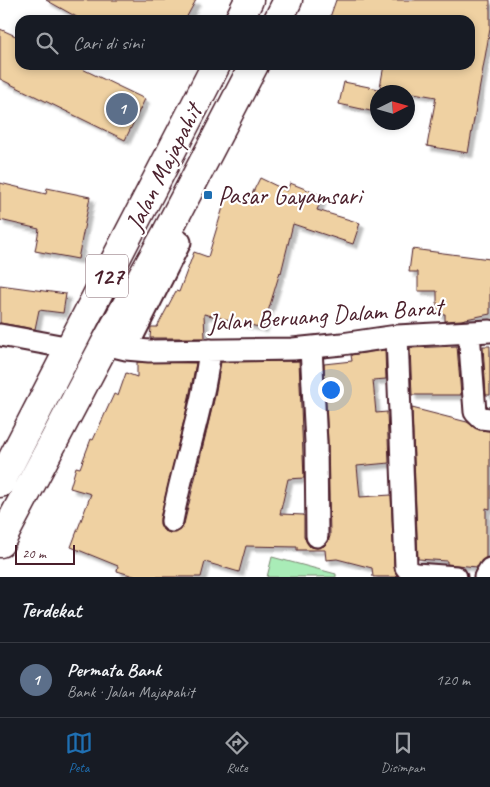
<!DOCTYPE html>
<html lang="id">
<meta charset="utf-8">
<style>
:root{--surface:#171b24;--page:#242831;--text:#f1f3f6;--muted:#9ea1a6;--line:#363941;--accent:#1f6fb2}
body{margin:0;font-family:Caveat,sans-serif;background:var(--page);color:var(--text)}
.compass{position:absolute;left:370px;top:85px;width:45px;height:45px;border-radius:50%;background:var(--surface);box-shadow:0 2px 8px #0003;rotate:85deg}
.scale{position:absolute;left:15px;bottom:12px;width:60px;box-sizing:border-box;padding-left:5px;border:2px solid #4a1f2b;border-top:0;font-size:14px;line-height:18px;white-space:nowrap;color:#4a1f2b;-webkit-text-stroke:4px #fff;paint-order:stroke}
.you{position:absolute;left:330px;top:389px;width:18px;height:18px;margin:-12px;border:4px solid #fff;border-radius:50%;background:#1a73e8;box-shadow:0 0 0 8px #1a73e833}
.badge{display:grid;place-items:center;width:32px;height:32px;border-radius:50%;background:var(--accent);color:#fff;font-size:16px;font-weight:700}
.pin{position:absolute;translate:-50% -50%;border:2px solid #fff;box-shadow:0 1px 5px #0006}
.list{margin:0;padding:0;list-style:none}
h2{display:flex;justify-content:space-between;align-items:center;height:65px;margin:0;padding:0 20px;font-size:21px}
h2 small{font-size:16px;font-weight:400;color:var(--muted)}
.list li{display:grid;grid-template-columns:32px 1fr auto;gap:15px;align-items:center;box-sizing:border-box;height:75px;padding:0 20px;border-top:1px solid var(--line)}
.list b{display:block;font-size:19px;white-space:nowrap}
.list p{margin:0;font-size:16px;white-space:nowrap;color:var(--muted)}
.list em{font-size:16px;font-style:normal;color:var(--muted)}
.icon{flex:none;width:28px;height:28px;fill:none;stroke:currentColor;stroke-width:2;stroke-linecap:round;stroke-linejoin:round}
.map{position:relative;flex:none;width:490px;height:577px;overflow:hidden}
.search{position:absolute;background:var(--surface);box-shadow:0 2px 8px #0003;left:15px;right:15px;top:15px;height:55px;display:flex;align-items:center;gap:12px;box-sizing:border-box;padding:0 18px;border-radius:15px;color:var(--muted);font-size:19px}
.sheet{height:140px;background:var(--surface)}
nav{display:flex;justify-content:space-around;align-items:center;box-sizing:border-box;height:70px;border-top:1px solid var(--line);background:var(--surface);font-size:14px;color:var(--muted)}
nav a{display:grid;justify-items:center;gap:2px}
nav .on{color:var(--accent)}
.map>svg:first-child{display:block}
</style>
<div class="map">
<svg width="490" height="577" viewBox="0 0 490 577">
<defs>
<filter id="shadow"><feDropShadow dx="4.5" dy="4.5" stdDeviation="1" flood-color="#0004"/></filter>
</defs>
<rect width="100%" height="100%" fill="#fff"/>
<filter id="ink" filterUnits="userSpaceOnUse"><feTurbulence type="fractalNoise" baseFrequency=".02" numOctaves="2"/><feDisplacementMap in="SourceGraphic" scale="10" xChannelSelector="R" yChannelSelector="G"/><feConvolveMatrix kernelMatrix="1 2 1 2 8 2 1 2 1" color-interpolation-filters="sRGB"/></filter>
<g filter="url(#ink)">
<!-- green -->
<path fill="#a9ecb7" stroke="#7a8671" d="M272,557L336,574V577H267Z"/>
<!-- building -->
<path fill="#efd1a2" stroke="#4a1f2b" filter="url(#shadow)" d="M46,0H196L185,20H82Z
M336,0H490V29L468,153L427,146L436,97L380,87L384,65H470V20H329Z
M0,29L20,38V65H74L145,99L125,140L0,79Z
M344,82L379,89L378,92L375,112L339,104Z
M260,178L287,191L290,183L323,196L317,210L360,223L353,244L293,224L281,273L280,272L263,328L204,314L205,338H150L151,327H157L176,291L179,292L194,252L208,257L227,194L249,200Z
M0,183L46,194L47,188L90,197L78,259L35,251L39,229L0,220Z
M412,249L490,259V314L461,320L445,321V314H437V291H418V272H409Z
M0,285L66,294L63,313L39,310L35,329L0,323Z
M457,346L461,395H412L410,348Z
M483,346H490V395H486Z
M385,350L386,379L373,380L376,413L387,412L389,463L357,466L360,497L391,495L394,567L397,577H373L372,568L337,559L326,560L325,550H297V547L246,546L239,572L205,562L201,577H137L117,571L118,566L71,547L91,494L70,488L76,467L80,468L91,439L93,440L114,394L118,396L126,373L137,377V362L196,363L186,412L160,518V524L163,530L170,533H176L181,530L184,524L215,396L221,362L299,361L304,478L288,479L280,514L304,515V536L307,543L310,547L317,548L324,546L328,542L330,536L328,442L324,364L352,361L351,355Z
M412,408L467,422L479,430L490,431V509L486,508V558L477,567L447,564V561L418,559Z"/>
<g fill="none" stroke-linecap="round" stroke-linejoin="round">
<!-- street casing -->
<g stroke="#4a1f2b" stroke-width="25">
<path id="street" d="M469,332L475,412L481,418L490,419
M0,335L71,348
M397,336L406,567L410,572L416,574L456,577
M105,344L126,349L149,351L293,349L342,344L397,336L490,331
M311,348L316,443L317,536
M126,349L180,242L166,234
M172,521C183,463 203,409 210,350
M485,577L490,569"/>
</g>
<!-- primary casing -->
<g stroke="#4a1f2b" stroke-width="31">
<path id="primary" d="M239,20L249,0
M278,20L288,0
M0,483L216,65
M0,543L105,344L166,234L254,65"/>
</g>
<!-- street -->
<use href="#street" stroke="#fff" stroke-width="21"/>
<!-- primary -->
<use href="#primary" stroke="#fff" stroke-width="28"/>
</g>
</g>
<!-- markers -->
<rect fill="#1f6fb2" stroke="#fff" stroke-width="2" x="203" y="190" width="10" height="10" rx="2.5"/>
<g text-anchor="middle" stroke-width="4.5" stroke-linejoin="round" paint-order="stroke">
<!-- shield labels -->
<rect fill="#fff" stroke="#80626b" stroke-width="1" x="86" y="254.5" width="42" height="43" rx="4"/>
<g font-size="24" font-weight="bold" fill="#4a1f2b">
<text x="107" y="284">127</text>
</g>
<!-- street labels -->
<g font-size="25" fill="#4a1f2b" stroke="#fff">
<text transform="translate(163 167) rotate(-63)" y="9">Jalan Majapahit</text>
<text transform="translate(325 314) rotate(-4)" y="9">Jalan Beruang Dalam Barat</text>
</g>
<!-- poi labels -->
<g font-size="25" fill="#4a1f2b" stroke="#fff" text-anchor="start">
<text x="218" y="204">Pasar Gayamsari</text>
</g>
</g>
</svg>
<svg class="compass" viewBox="-18 -18 36 36"><path d="M0-13l5 13h-10z" fill="#e53935"/><path d="M0 13l5-13h-10z" fill="#9ea1a6"/></svg>
<div class="scale">20 m</div>
<div class="you"></div>
<div class="pin badge" style="left:122px;top:109px;background:#5c6f8a">1</div>
<div class="search"><svg class="icon" aria-label="search" viewBox="0 0 24 24"><circle cx="10" cy="10" r="6"/><path d="M15 15l6 6"/></svg>Cari di sini</div>
</div>
<section class="sheet">
<h2>Terdekat<small></small></h2>
<ul class="list">
<li><span class="badge" style="background:#5c6f8a">1</span><div><b>Permata Bank</b><p>Bank · Jalan Majapahit</p></div><em>120 m</em></li>
</ul>
</section>
<nav>
<a class="on"><svg class="icon" aria-label="map" viewBox="0 0 24 24"><path d="M3 6l6-2 6 2 6-2v14l-6 2-6-2-6 2zM9 4v14M15 6v14"/></svg>Peta</a>
<a><svg class="icon" aria-label="directions" viewBox="0 0 24 24"><path d="M12 3l9 9-9 9-9-9zM9 14v-3h6M13 9l2 2-2 2"/></svg>Rute</a>
<a><svg class="icon" aria-label="saved" viewBox="0 0 24 24"><path d="M7 4h10v16l-5-4-5 4z"/></svg>Disimpan</a>
</nav>
